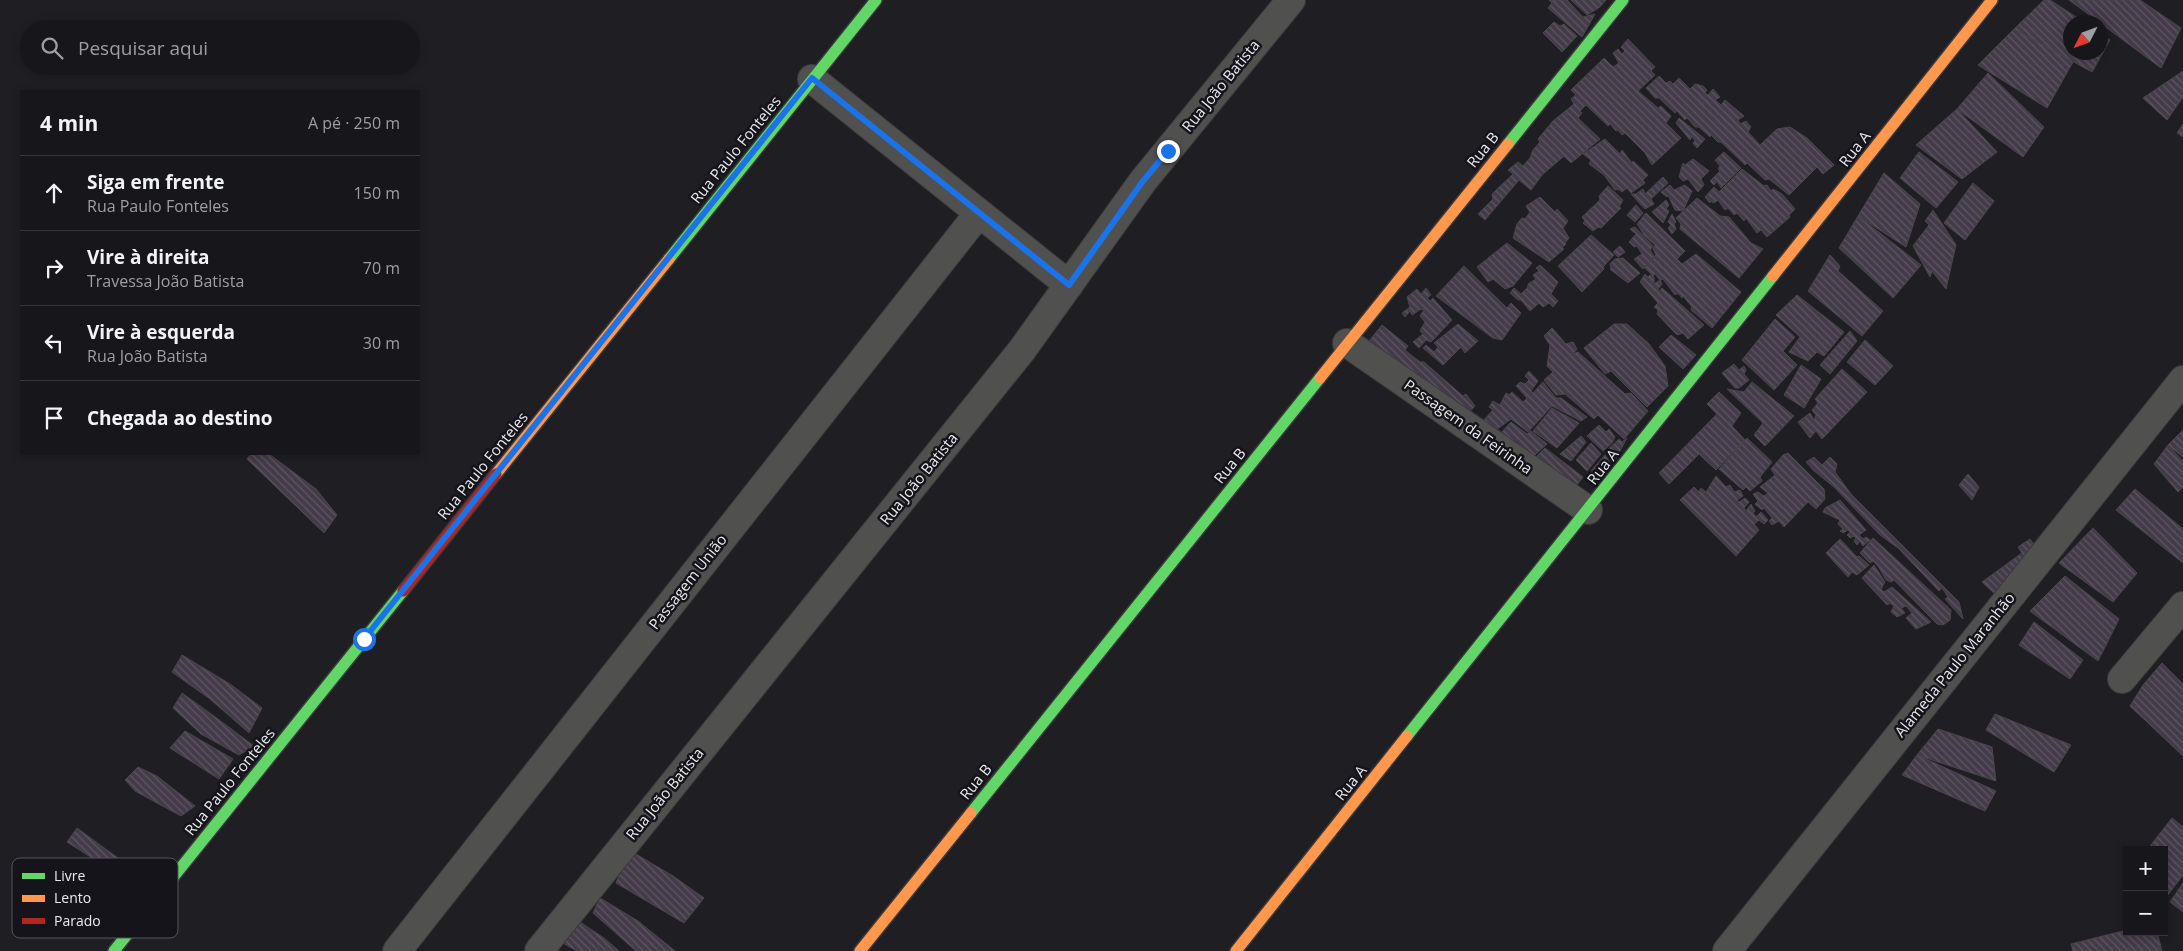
<!DOCTYPE html>
<html lang="pt">
<meta charset="utf-8">
<style>
:root{--surface:#17161a;--page:#201f23;--text:#f1f3f6;--muted:#9e9fa2;--line:#363539}
body{margin:0;font-family:"Open Sans",sans-serif;background:var(--page);color:var(--text)}
.controls{position:absolute;right:15px;bottom:15px;display:grid;overflow:hidden;border-radius:0px;box-shadow:0 2px 8px #0003}
.controls button{width:45px;height:45px;display:grid;place-items:center;padding:0;border:0;border-bottom:1px solid var(--line);background:var(--surface);color:var(--text);font:25px sans-serif}
.compass{position:absolute;left:2063px;top:15px;width:45px;height:45px;border-radius:50%;background:var(--surface);box-shadow:0 2px 8px #0003;rotate:228deg}
.stop{position:absolute;width:15px;height:15px;margin:-11px;border:4px solid #1a73e8;border-radius:50%;background:#fff}
.stop.end{background:#1a73e8;border-color:#fff;box-shadow:0 1px 5px #0008}
.list{margin:0;padding:0;list-style:none}
h2{display:flex;justify-content:space-between;align-items:center;height:65px;margin:0;padding:0 20px;font-size:21px}
h2 small{font-size:16px;font-weight:400;color:var(--muted)}
.list li{display:grid;grid-template-columns:32px 1fr auto;gap:15px;align-items:center;box-sizing:border-box;height:75px;padding:0 20px;border-top:1px solid var(--line)}
.list b{display:block;font-size:19px;white-space:nowrap}
.list p{margin:0;font-size:16px;white-space:nowrap;color:var(--muted)}
.list em{font-size:16px;font-style:normal;color:var(--muted)}
.icon{flex:none;width:28px;height:28px;fill:none;stroke:currentColor;stroke-width:2;stroke-linecap:round;stroke-linejoin:round}
.map{position:relative;flex:none;width:2183px;height:951px;overflow:hidden}
.search{position:absolute;background:var(--surface);box-shadow:0 2px 8px #0003;left:20px;top:20px;width:400px;height:55px;display:flex;align-items:center;gap:12px;box-sizing:border-box;padding:0 18px;border-radius:28px;color:var(--muted);font-size:19px}
.panel{position:absolute;background:var(--surface);box-shadow:0 2px 8px #0003;left:20px;top:90px;width:400px;height:365px;border-radius:0px}
.map>svg:first-child{display:block}
</style>
<div class="map">
<svg width="2183" height="951" viewBox="0 0 2183 951">
<defs>
<pattern id="building-back-hatch" width="6" height="6" patternUnits="userSpaceOnUse" patternTransform="scale(1.25)"><rect width="6" height="6" fill="#433b48"/><path d="M-1 5l2 2M0 0l6 6M5-1l2 2" fill="none" stroke="#5e5763"/></pattern>
</defs>
<rect width="100%" height="100%" fill="#1f1e22"/>
<!-- building -->
<path fill="url(#building-back-hatch)" stroke="#484749" d="M1549,0H1567L1583,17L1595,14L1582,37L1548,8L1552,3Z
M1571,0H1606L1600,7L1587,15Z
M2044,0H2050L2084,22H2070V52H2100V34L2110,40L2092,72L2014,29Z
M2069,0H2140L2181,28L2161,68Z
M1554,22L1560,26L1564,24L1577,36L1562,52L1543,33Z
M2014,29L2073,62L2047,108L1978,65Z
M1628,39L1655,67L1651,71L1655,75L1638,91L1658,108L1661,106L1671,116L1666,123L1681,138L1652,165L1645,153L1625,133L1622,135L1618,130L1616,131L1610,124L1608,126L1586,105L1580,111L1582,113L1578,118L1600,139L1571,163L1564,156L1542,175L1531,190L1519,180L1485,220L1478,214L1493,199L1492,194L1513,174L1508,170L1518,162L1523,166L1530,158L1533,150L1540,142L1538,139L1553,121L1574,104L1571,99L1576,95L1571,90L1604,58L1613,67L1619,63L1613,53L1618,49L1622,54L1625,51L1621,47Z
M2183,71V97L2167,120L2143,98Z
M1988,73L2044,127L2023,157L1957,109Z
M1659,76L1666,83L1670,81L1673,84L1679,78L1690,89L1695,84L1703,86L1707,90L1705,93L1708,95L1713,89L1720,97L1715,100L1721,105L1725,100L1744,116L1738,120L1740,124L1746,121L1751,127L1748,132L1760,145L1777,129L1790,127L1807,138L1834,165L1823,174L1817,167L1789,195L1769,179L1765,180L1747,163L1745,165L1721,142H1718L1711,135L1710,137L1699,127H1695L1687,118L1685,120L1677,111L1675,113L1659,98H1655L1646,88Z
M1957,109L1997,152L1962,179L1916,145Z
M1679,118L1705,139L1697,148L1693,143L1695,141L1692,136L1690,140L1676,123Z
M2183,124V137L2177,133Z
M1605,139L1620,154L1622,150L1632,163L1633,161L1648,175L1643,180L1645,183L1631,193L1627,188L1622,192L1618,189L1615,190L1604,175L1589,164L1591,160L1583,154Z
M1724,152L1741,168L1721,188L1717,181L1714,185L1710,181L1720,171L1718,169L1720,166L1715,160Z
M1919,152L1958,182L1936,208L1900,178Z
M1693,159L1709,171L1701,179L1704,185L1698,192L1688,179L1683,181L1679,177L1683,163L1685,165Z
M1742,169L1764,186L1767,185L1771,191L1773,189L1782,194L1795,209L1789,215L1790,217L1767,237L1761,230L1757,233L1746,218L1744,221L1737,213L1734,215L1728,208L1725,210L1718,200L1714,203L1711,201L1710,203L1705,197L1714,187L1719,192Z
M1884,173L1920,204L1906,247L1858,216Z
M1663,177L1668,183L1651,199L1654,204L1645,209L1631,194H1636L1643,189L1645,194Z
M1973,183L1994,201L1965,240L1944,223Z
M1670,185L1674,190L1685,185L1692,191L1683,211L1675,210L1668,195L1667,197L1661,192Z
M1608,186L1623,200L1619,207L1621,208L1601,228L1598,227L1593,231L1583,223L1585,221L1582,217L1600,200L1599,196Z
M1540,197L1555,212L1557,209L1568,221L1563,228L1569,238L1565,243L1566,244L1562,248L1564,249L1549,262L1513,238L1517,224L1522,218L1525,219L1530,212L1526,206Z
M1697,198L1720,216L1729,217L1751,243L1763,249L1739,278L1680,229L1681,224L1676,218Z
M1666,200L1669,205L1666,209L1669,211L1663,223L1652,212Z
M1636,205L1643,213L1635,222L1627,215Z
M1933,210L1956,245L1946,289L1932,271L1930,277L1913,246L1929,225L1925,221Z
M1646,213L1685,251L1677,259L1682,264L1696,254L1741,292L1712,328L1691,310L1692,307L1683,296L1682,298L1678,293L1675,295L1663,279L1660,280L1655,274L1653,276L1645,268L1656,255L1653,249L1655,245L1644,235L1637,224Z
M1672,214L1676,222L1674,224L1676,229L1672,234L1668,228L1671,225L1668,222Z
M1858,216L1921,265L1893,298L1839,248Z
M1635,227L1653,246L1650,250L1654,256L1643,269L1634,259L1642,254L1637,246L1634,247L1629,242L1636,234L1630,229Z
M1591,235L1614,255L1603,267L1604,269L1582,292L1558,266Z
M1507,243L1532,263L1513,286L1505,289L1493,279L1488,282L1477,267Z
M1620,246L1625,252L1618,257L1613,252Z
M1830,255L1840,266L1838,271L1883,311L1862,336L1808,291Z
M1623,258L1640,273L1628,283L1611,270L1610,264L1615,259Z
M1540,265L1558,282L1551,294L1558,301L1553,307L1549,303L1543,307L1539,303L1530,311L1521,300H1518L1510,293L1514,288L1521,294L1528,287V284L1536,279L1533,275L1539,271L1536,268Z
M1464,266L1507,308L1511,303L1521,313L1502,340L1493,338L1436,296Z
M1645,274L1648,277L1650,275L1654,277V284L1660,280L1662,284L1658,289L1659,292L1662,288L1704,325L1688,339L1683,333L1677,335L1657,314L1658,310L1654,307L1658,303L1640,282Z
M1426,288L1431,295L1427,298L1430,301L1433,298L1452,320L1431,342L1426,340L1419,348L1413,342L1423,334L1420,331L1425,322L1420,316L1424,310L1421,309L1412,315L1410,311L1405,317L1402,313L1410,307L1407,297L1417,289L1421,294Z
M1797,295L1844,332L1824,356L1817,352L1808,361L1789,352L1800,337L1776,315Z
M1775,319L1795,337L1783,351L1797,365L1774,390L1742,360Z
M1458,324L1478,341L1465,353L1461,347L1443,365L1423,348L1426,345L1434,352L1438,347L1434,343Z
M1614,324H1627L1649,344L1665,366L1668,386L1647,407L1611,371L1605,374L1584,348Z
M1382,325L1408,346L1405,350L1411,355L1420,362H1424L1463,396L1466,394L1475,406L1464,418L1361,351Z
M1552,328L1566,344L1573,342L1577,349L1573,354L1578,352L1625,394L1631,393L1648,411L1624,439L1598,415L1594,419L1565,394L1556,395L1544,380L1553,372L1547,366L1550,345L1544,336Z
M1850,331L1857,341L1830,374L1820,365Z
M1671,335L1696,355L1683,369L1659,347Z
M1865,340L1893,366L1875,385L1847,362Z
M1734,364L1739,370L1744,366L1746,370L1744,374L1749,380L1739,388H1735L1722,373Z
M1801,365L1821,379L1804,408L1784,395Z
M1842,369L1867,392L1822,439L1816,431L1810,438L1798,422L1810,413L1814,420L1816,415L1812,410L1818,403L1815,399Z
M1529,371L1538,381L1531,391L1533,393L1543,382L1556,398H1561L1587,417L1581,421L1552,406L1528,432L1511,419L1492,433L1495,427L1493,425L1489,429L1482,422L1493,410L1489,407L1493,401L1500,405L1506,393L1509,395L1512,392L1523,402L1527,398L1516,386L1520,382L1525,384L1529,380L1525,376Z
M1752,382L1794,416L1765,446L1754,435L1763,423L1727,389L1744,392Z
M1719,392L1741,413L1732,426L1745,440L1716,470L1699,454L1669,484L1659,473L1717,414L1707,404Z
M1552,408L1579,423L1557,448L1533,431Z
M1511,422L1527,434L1531,431L1547,444L1525,464L1500,434Z
M1599,425L1606,432L1609,429L1615,437L1612,443L1603,451L1587,436Z
M2183,430V457L2168,445Z
M1581,436L1586,442L1571,461L1560,454Z
M1627,438L1614,462L1605,452L1619,439L1622,442Z
M1747,438L1772,462L1760,477L1762,481L1750,491L1746,487L1743,490L1719,469Z
M1591,443L1601,454L1587,471L1576,460Z
M2168,445L2183,461V487L2178,492L2154,464Z
M1545,448L1583,477L1570,494L1528,465Z
M1788,453L1824,489L1825,499L1816,509L1808,502L1784,527L1779,521L1772,525L1769,521L1772,518L1764,508L1762,510L1755,504L1758,501L1753,494L1758,492L1764,496L1768,493L1760,487L1775,475L1771,469L1783,455Z
M251,454H269L316,489L337,515L324,533L247,459Z
M1605,455L1611,464L1600,480L1591,471Z
M1814,457L1822,465L1830,457L1837,464L1835,472L1851,494L1959,602L1963,619L1945,599L1948,597L1942,588L1939,591L1898,548L1880,535L1834,487L1813,470L1806,462Z
M1968,474L1979,487L1972,500L1959,485Z
M1716,476L1726,487L1730,485L1734,492L1740,490L1743,496L1737,500L1739,502L1745,498L1749,502L1744,508L1746,511L1751,504L1755,511L1753,513L1756,517L1761,512L1768,520L1764,524L1759,520L1754,524L1759,530L1736,556L1680,500L1694,487L1699,492L1701,488L1706,492Z
M2135,489L2183,529V563L2116,510Z
M1840,500L1866,530L1859,535L1863,539L1866,537L1870,540L1863,546L1860,541L1857,545L1854,541L1856,538L1854,536L1850,538L1847,535L1850,532L1848,530L1843,533L1840,531L1843,529L1838,524L1840,520L1823,512L1825,508Z
M2093,528L2137,573L2113,602L2059,563Z
M1873,538L1951,610L1950,620L1943,625L1937,624L1894,580L1891,582L1886,580L1878,566L1873,561L1870,563L1860,553Z
M1840,539L1857,557L1859,556L1869,565L1857,575L1852,572L1848,577L1826,553Z
M2030,539L2035,546L1996,595L1982,582L2022,553L2018,547Z
M1874,565L1885,582L1881,589L1884,592L1892,587L1931,622L1916,629L1906,618L1912,613L1906,606L1901,608L1905,613L1897,617L1891,612L1894,606L1890,603L1887,605L1862,578Z
M2065,576L2119,619L2098,661L2030,611Z
M2034,622L2083,660L2070,679L2019,645Z
M182,655L230,684L262,708L249,733L210,699L172,672Z
M2162,663L2183,684V721L2143,685Z
M2143,685L2183,721V756L2130,706Z
M182,693L214,716L254,746L239,755L201,734L173,708Z
M1995,714L2071,745L2054,772L1986,730Z
M1938,729L1992,747L1996,781L1917,755Z
M185,731L233,759L219,779L170,748Z
M1917,755L1996,791L1985,811L1902,775Z
M138,767L157,776L195,806L181,816L135,791L125,780Z
M2172,818L2183,827V875L2164,900V850H2147Z
M77,828L107,850L136,871L125,879L67,842Z
M629,850L673,876L704,898L684,923L616,883Z
M2183,883V912L2170,902Z
M600,898L638,921L675,951H636L593,913Z
M580,922L604,938L619,951H577L561,942Z
M2127,930V932H2157L2162,951H2073L2071,944Z"/>
<g fill="none" stroke-linecap="round" stroke-linejoin="round">
<!-- street casing -->
<g stroke="#3b3b3e" stroke-width="30">
<path id="street" d="M812,79L1069,285
M1347,343L1588,510
M2122,679L2183,606
M397,951L979,213
M539,951L1022,350L1143,181L1291,0
M1727,951L2183,380"/>
</g>
<!-- fast casing -->
<g stroke="#3b3b3e" stroke-width="14">
<path id="fast" d="M1508,144L1623,0
M669,259L876,0
M1407,736L1773,276
M971,813L1320,378
M114,951L403,591"/>
</g>
<!-- slow casing -->
<g stroke="#3b3b3e" stroke-width="14">
<path id="slow" d="M1773,276L1992,0
M1320,378L1508,144
M496,474L669,259
M860,951L971,813
M1236,951L1407,736"/>
</g>
<!-- jam casing -->
<g stroke="#3b3b3e" stroke-width="14">
<path id="jam" d="M403,591L496,474"/>
</g>
<!-- street -->
<use href="#street" stroke="#50504f" stroke-width="28"/>
<!-- fast -->
<use href="#fast" stroke="#63d668" stroke-width="11"/>
<!-- slow -->
<use href="#slow" stroke="#ff974d" stroke-width="11"/>
<!-- jam -->
<use href="#jam" stroke="#b3261e" stroke-width="11"/>
</g>
<g fill="none" stroke-linecap="round" stroke-linejoin="round">
<!-- route -->
<path stroke="#1a73e8" stroke-width="6" d="M364,639L812,78L1069,285L1143,181L1168,151"/>
</g>
<g text-anchor="middle" stroke-width="5" stroke-linejoin="round" paint-order="stroke">
<!-- street labels -->
<g font-size="15" fill="#e9e9ee" stroke="#14141a">
<text transform="translate(1221 86) rotate(-51)" y="5">Rua João Batista</text>
<text transform="translate(1855 149) rotate(-52)" y="5">Rua A</text>
<text transform="translate(736 150) rotate(-51)" y="5">Rua Paulo Fonteles</text>
<text transform="translate(1483 150) rotate(-51)" y="5">Rua B</text>
<text transform="translate(1468 427) rotate(35)" y="5">Passagem da Feirinha</text>
<text transform="translate(483 466) rotate(-51)" y="5">Rua Paulo Fonteles</text>
<text transform="translate(1230 466) rotate(-51)" y="5">Rua B</text>
<text transform="translate(1603 467) rotate(-52)" y="5">Rua A</text>
<text transform="translate(919 479) rotate(-51)" y="5">Rua João Batista</text>
<text transform="translate(688 582) rotate(-52)" y="5">Passagem União</text>
<text transform="translate(1955 665) rotate(-51)" y="5">Alameda Paulo Maranhão</text>
<text transform="translate(230 782) rotate(-51)" y="5">Rua Paulo Fonteles</text>
<text transform="translate(976 782) rotate(-51)" y="5">Rua B</text>
<text transform="translate(1351 783) rotate(-51)" y="5">Rua A</text>
<text transform="translate(665 794) rotate(-51)" y="5">Rua João Batista</text>
</g>
</g>
<!-- legend -->
<rect x="12" y="858" width="166" height="80" rx="8" fill="#14141a" stroke="#54545a" stroke-width="1"/>
<rect x="22" y="873" width="23" height="6" fill="#63d668"/>
<rect x="22" y="895" width="23" height="7" fill="#ff974d"/>
<rect x="22" y="918" width="23" height="6" fill="#b3261e"/>
<g font-size="14" fill="#e9e9ee">
<text x="54" y="881">Livre</text>
<text x="54" y="903">Lento</text>
<text x="54" y="926">Parado</text>
</g>
</svg>
<div class="controls">
<button>+</button>
<button>−</button>
</div>
<svg class="compass" viewBox="-18 -18 36 36"><path d="M0-13l5 13h-10z" fill="#e53935"/><path d="M0 13l5-13h-10z" fill="#9e9fa2"/></svg>
<div class="stop" style="left:364px;top:639px"></div>
<div class="stop end" style="left:1168px;top:151px"></div>
<div class="search"><svg class="icon" aria-label="search" viewBox="0 0 24 24"><circle cx="10" cy="10" r="6"/><path d="M15 15l6 6"/></svg>Pesquisar aqui</div>
<section class="panel">
<h2>4 min<small>A pé · 250 m</small></h2>
<ul class="list">
<li><svg class="icon" aria-label="ahead" viewBox="0 0 24 24"><path d="M12 20V5M6 11l6-6 6 6"/></svg><div><b>Siga em frente</b><p>Rua Paulo Fonteles</p></div><em>150 m</em></li>
<li><svg class="icon" aria-label="right" viewBox="0 0 24 24"><path d="M7 20v-9h11M14 6l5 5-5 5"/></svg><div><b>Vire à direita</b><p>Travessa João Batista</p></div><em>70 m</em></li>
<li><svg class="icon" aria-label="left" viewBox="0 0 24 24"><path d="M17 20v-9H6M10 6l-5 5 5 5"/></svg><div><b>Vire à esquerda</b><p>Rua João Batista</p></div><em>30 m</em></li>
<li><svg class="icon" aria-label="arrive" viewBox="0 0 24 24"><path d="M6 21V4h12l-3 4 3 4H6"/></svg><div><b>Chegada ao destino</b></div></li>
</ul>
</section>
</div>
